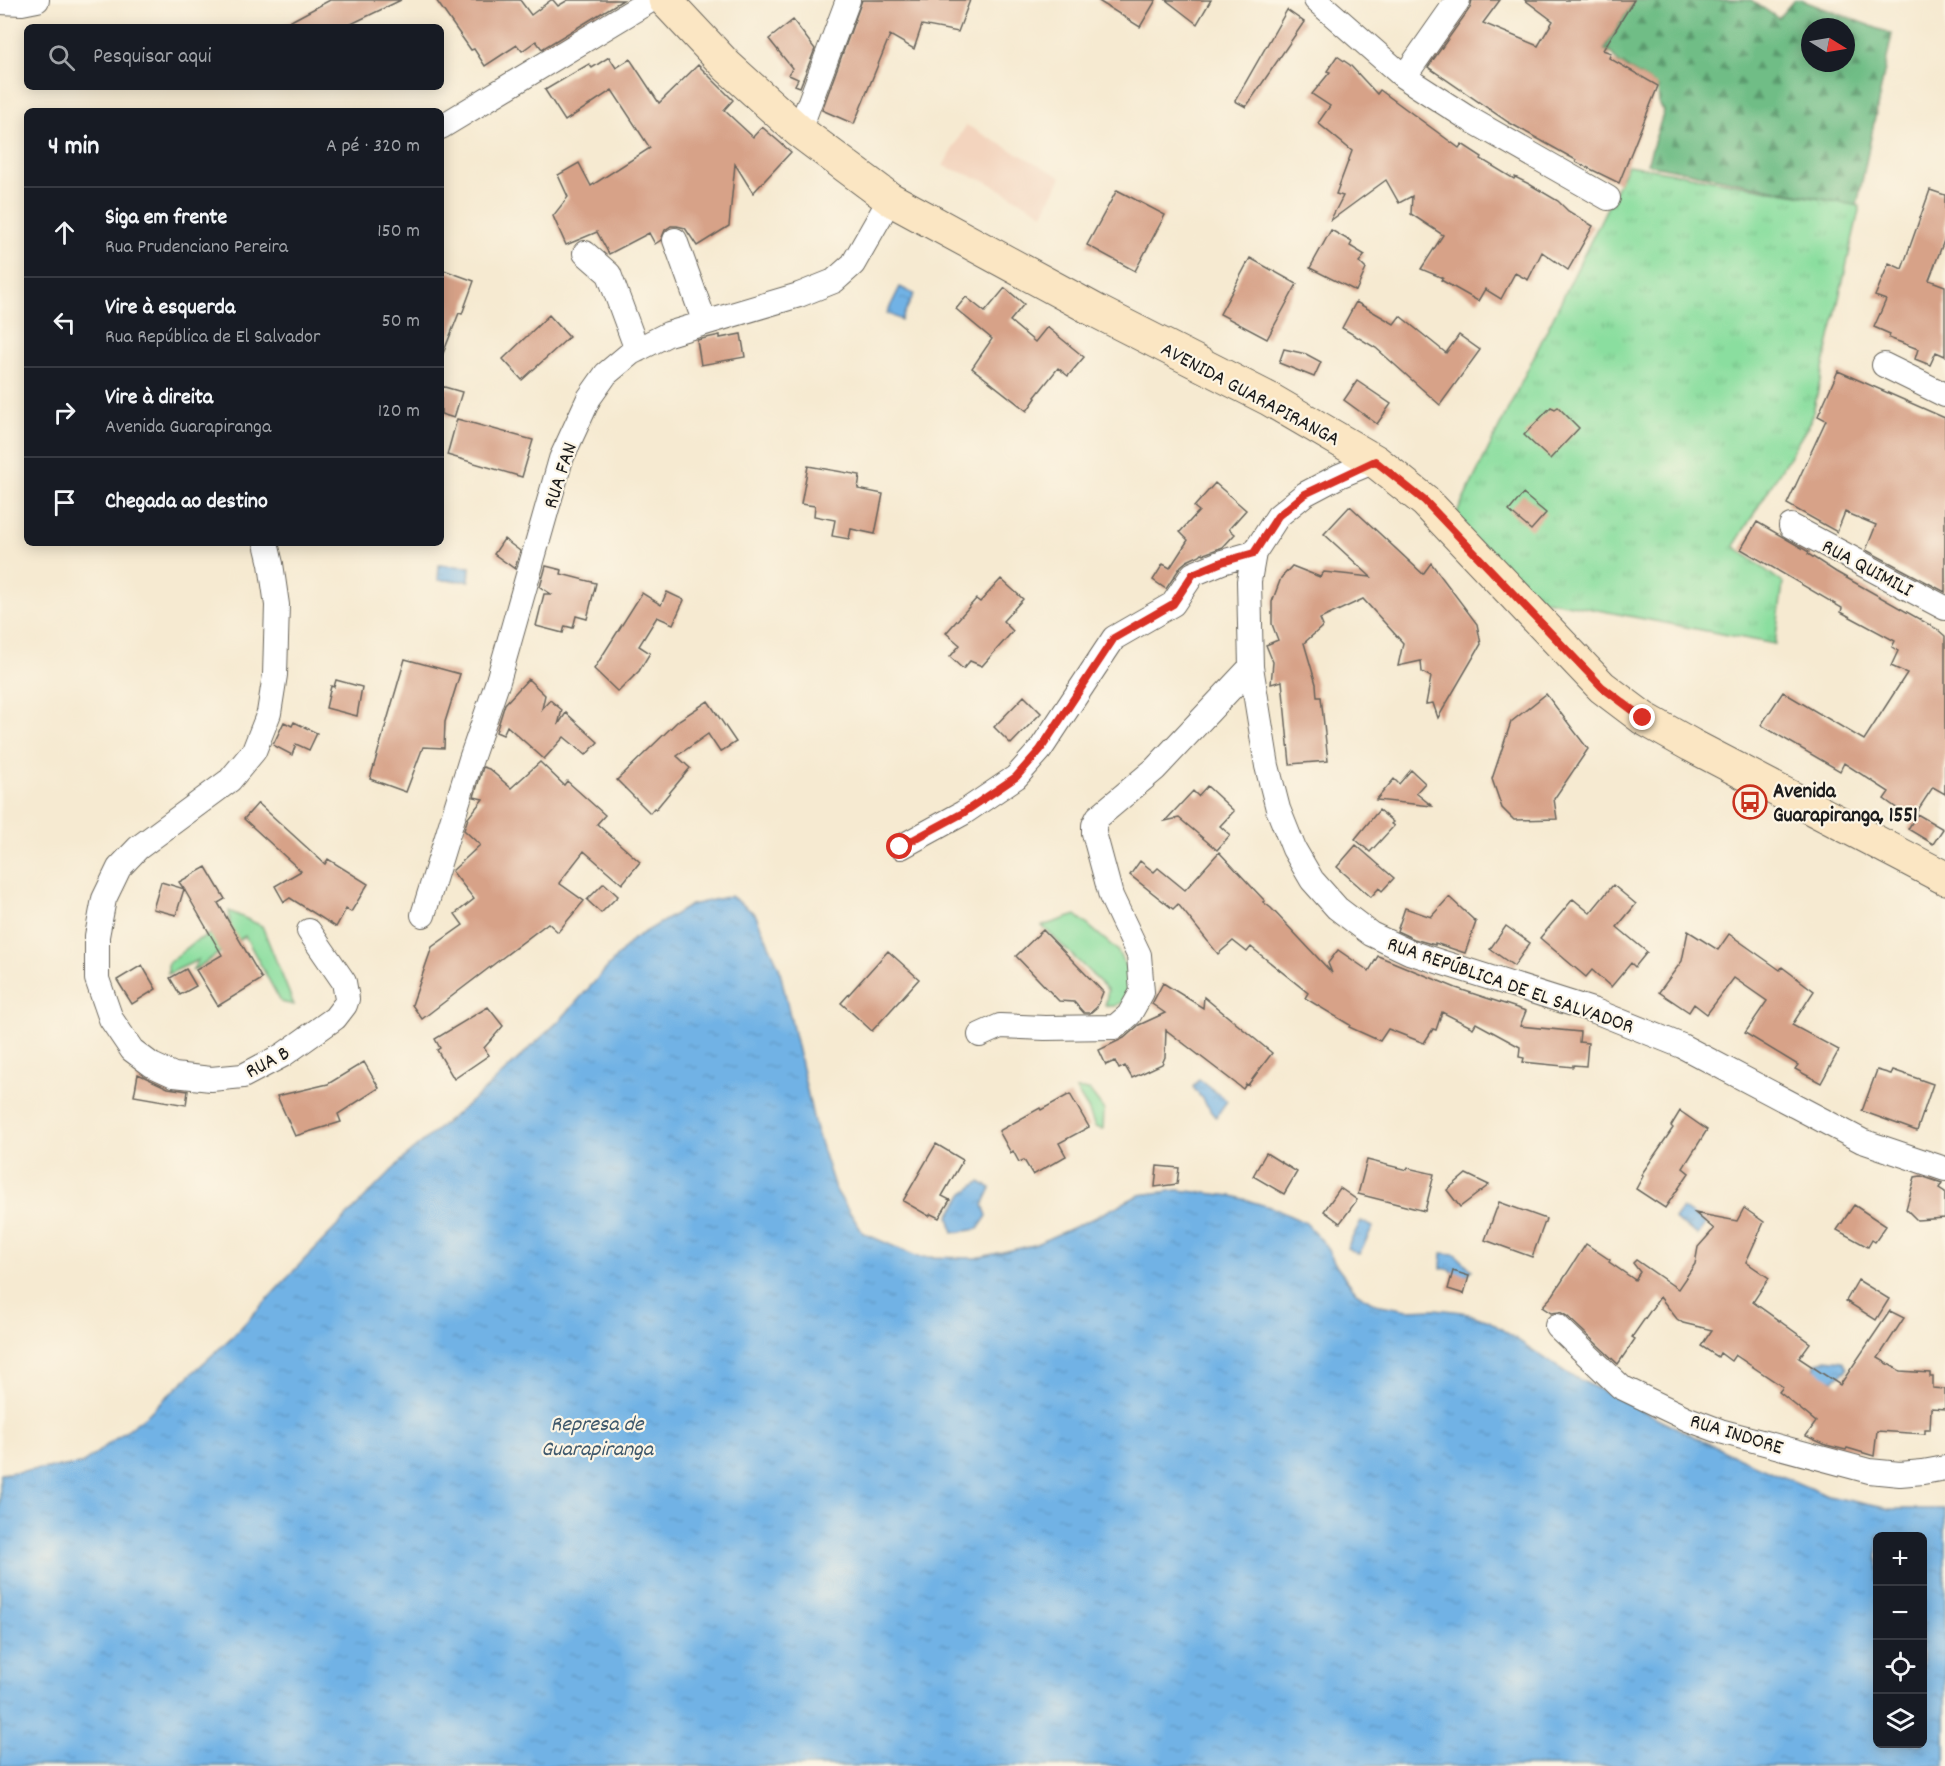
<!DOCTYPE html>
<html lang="pt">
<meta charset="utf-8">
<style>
:root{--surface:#171b24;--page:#242831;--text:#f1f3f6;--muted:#9ea1a6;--line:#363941}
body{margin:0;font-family:Dekko,sans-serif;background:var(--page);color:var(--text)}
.controls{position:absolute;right:18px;bottom:18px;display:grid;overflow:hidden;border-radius:9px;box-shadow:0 3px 15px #0003}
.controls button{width:54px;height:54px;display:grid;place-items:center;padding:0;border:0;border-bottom:2px solid var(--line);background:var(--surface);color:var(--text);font:30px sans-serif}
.compass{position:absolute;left:1801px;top:18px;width:54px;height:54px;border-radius:50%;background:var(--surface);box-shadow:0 3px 15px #0003;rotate:101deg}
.stop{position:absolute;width:18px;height:18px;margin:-14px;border:4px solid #d93025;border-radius:50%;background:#fff}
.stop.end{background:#d93025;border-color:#fff;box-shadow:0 2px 6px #0008}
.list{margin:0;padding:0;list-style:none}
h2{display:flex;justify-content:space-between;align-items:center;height:78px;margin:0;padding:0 24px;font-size:26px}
h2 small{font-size:20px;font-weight:400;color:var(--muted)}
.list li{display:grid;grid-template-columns:39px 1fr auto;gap:18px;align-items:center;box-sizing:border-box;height:90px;padding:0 24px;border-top:2px solid var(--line)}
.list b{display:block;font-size:22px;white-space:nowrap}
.list p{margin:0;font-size:20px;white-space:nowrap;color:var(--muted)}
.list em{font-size:20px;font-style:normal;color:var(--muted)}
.icon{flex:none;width:33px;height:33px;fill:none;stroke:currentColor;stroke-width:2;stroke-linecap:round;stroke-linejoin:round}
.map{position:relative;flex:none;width:1945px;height:1766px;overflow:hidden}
.search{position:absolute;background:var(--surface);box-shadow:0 3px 15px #0003;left:24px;top:24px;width:420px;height:66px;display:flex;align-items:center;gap:15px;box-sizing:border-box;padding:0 21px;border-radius:9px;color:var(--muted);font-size:22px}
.panel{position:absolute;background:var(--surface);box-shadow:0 3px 15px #0003;left:24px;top:108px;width:420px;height:438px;border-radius:9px}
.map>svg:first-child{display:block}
</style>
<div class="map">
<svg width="1945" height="1766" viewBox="0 0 1945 1766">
<defs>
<pattern id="forest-firs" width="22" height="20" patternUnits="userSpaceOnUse" patternTransform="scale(1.5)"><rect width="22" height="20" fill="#6fbd86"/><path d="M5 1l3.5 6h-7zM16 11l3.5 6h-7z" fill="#5a996d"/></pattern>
<pattern id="park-tufts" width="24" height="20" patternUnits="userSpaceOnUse" patternTransform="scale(1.5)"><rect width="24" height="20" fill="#8ade9f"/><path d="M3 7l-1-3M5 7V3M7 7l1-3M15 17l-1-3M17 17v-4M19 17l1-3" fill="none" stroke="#76be88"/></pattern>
<pattern id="water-ripples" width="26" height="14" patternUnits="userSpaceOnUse" patternTransform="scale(1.5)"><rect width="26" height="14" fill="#71b2e5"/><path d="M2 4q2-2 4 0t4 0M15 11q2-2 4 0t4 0" fill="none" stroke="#6198c4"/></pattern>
</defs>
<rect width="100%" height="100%" fill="#fcf5e5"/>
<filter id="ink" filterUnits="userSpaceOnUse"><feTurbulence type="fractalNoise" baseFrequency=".0167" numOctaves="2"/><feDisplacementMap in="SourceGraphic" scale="12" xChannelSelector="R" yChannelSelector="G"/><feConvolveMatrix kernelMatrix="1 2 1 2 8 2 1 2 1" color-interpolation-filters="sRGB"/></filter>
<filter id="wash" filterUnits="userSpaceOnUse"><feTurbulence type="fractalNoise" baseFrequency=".008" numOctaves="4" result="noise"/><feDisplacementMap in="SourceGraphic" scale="24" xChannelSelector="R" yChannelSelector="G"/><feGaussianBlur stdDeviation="1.35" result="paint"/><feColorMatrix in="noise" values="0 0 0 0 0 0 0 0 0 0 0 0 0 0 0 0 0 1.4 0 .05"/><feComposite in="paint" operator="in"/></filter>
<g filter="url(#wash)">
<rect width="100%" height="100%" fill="#f6ead1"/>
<!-- built -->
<path fill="#f3d4be" d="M966,125L1061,177L1043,214L986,181L943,166Z"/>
<!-- grass -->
<path fill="#8ade9f" stroke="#537d5e" stroke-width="1.5" d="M229,911L262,926L294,1005L281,1002L245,936L192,971L198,960L168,974V963L196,941L230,924Z
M1076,915L1117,950L1134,981L1131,997L1115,1006H1105L1108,990L1042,926Z
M1076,1090H1089L1104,1110L1103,1129L1095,1127L1088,1109Z"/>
<!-- forest -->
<path fill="url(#forest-firs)" stroke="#466c51" stroke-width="1.5" fill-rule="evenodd" d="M1634,0H1751L1778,18L1794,0H1801L1892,34L1857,206L1647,164L1664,111L1659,104L1658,87L1619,63L1611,53L1604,50ZM1810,27H1846V63H1810Z"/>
<!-- park -->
<path fill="url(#park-tufts)" stroke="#537d5e" stroke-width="1.5" d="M1628,165L1860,206L1811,421L1734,546L1783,583L1775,644L1535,598L1454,519Z"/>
<!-- water -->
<path fill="url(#water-ripples)" stroke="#466780" stroke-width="1.5" fill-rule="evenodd" d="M900,287L914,294L901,320L887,313Z
M439,565L470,567L469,581L438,580Z
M731,896L755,914L779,967L815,1126L835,1189L863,1233L918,1257L976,1258L1034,1245L1096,1217L1139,1195L1178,1190L1233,1196L1273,1208L1306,1223L1324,1243L1337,1267L1356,1292L1375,1304L1408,1310L1435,1309L1462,1312L1489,1321L1570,1375L1730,1454L1828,1496L1890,1509H1945V1766H0V1474L82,1464L147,1415L234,1335L303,1261L409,1153L485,1090L561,1019L633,939L691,905ZM1878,1536H1922V1744H1878Z
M1199,1079L1227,1101L1216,1117L1193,1087Z
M980,1182L991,1188L983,1205L987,1216L978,1229L953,1233L949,1216L964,1193Z
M1682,1208L1706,1224L1698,1235L1674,1219Z
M1361,1221L1373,1227L1359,1254L1347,1248Z
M1442,1253L1455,1254L1472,1270L1461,1282L1451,1270L1441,1268Z
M1826,1359L1843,1361L1847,1368L1844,1373L1833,1380L1814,1374L1815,1364Z"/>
<g id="blocks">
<!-- building -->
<path fill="#d7a288" d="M330,0H401L345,27H280Z
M436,0H520L531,15L551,0H553L558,6L568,0H623L542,49L536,41L522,51L517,45L485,66L474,49L471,50Z
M862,0H970L958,32L922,25L914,49L890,35L854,124L822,110Z
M1097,0H1156L1140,27Z
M1166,0H1211L1197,24Z
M1472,0H1500L1483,23L1538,46L1553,21L1525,0H1634L1603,50L1611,53L1609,58L1658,86L1619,183L1576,162V160L1508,122L1428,67L1470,8Z
M1287,10L1304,22L1246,107L1235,101Z
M793,20L815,49L800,87L795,85L798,79L789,75L792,68L769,39Z
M1337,56L1350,65L1377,94L1380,90L1459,148L1462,144L1482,157L1481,159L1514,179L1515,177L1529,184L1558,201L1568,211L1593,226L1568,270L1542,252L1528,280L1515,273L1501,299L1485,289L1478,301L1441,280L1443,278L1421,269L1443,235L1411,214L1412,196L1399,203L1386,180L1330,221L1343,196L1336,194L1352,151L1318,123L1330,106L1312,94L1330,72L1327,71Z
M609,57L616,68L630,59L659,103L698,65L733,100L724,110L753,137L762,127L791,152L753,193L735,164L729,226L697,246L685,228L677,226H671L665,230L661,240L655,244L649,233L609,254L597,232L566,245L553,216L568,197L558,175L579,163L591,186L650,148L612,90L565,121L545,90L589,64L592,68Z
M1117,190L1165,215L1135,271L1087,245Z
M1930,190L1945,195V238L1929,280L1945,286V356L1936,352L1930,365L1915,359L1918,349L1889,338L1890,334L1874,327L1886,300L1875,296L1889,263L1902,269Z
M1331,230L1352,242L1350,246L1365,255L1359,262L1366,269L1356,291L1310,268Z
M1250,258L1297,284L1267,339L1220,314Z
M441,269L474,281L462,314L459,313L442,356Z
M1005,288L1024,304L1010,321L1035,342L1047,327L1084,357L1068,376L1058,368L1035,397L1036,398L1027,411L972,368L992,339L956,309L966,297L985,312Z
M1356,302L1394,324L1400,316L1446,353L1459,335L1480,350L1440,405L1376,348L1342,328Z
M549,315L569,337L522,380L503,359Z
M741,334L745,357L701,365L697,340L720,335V338Z
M1284,349L1306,354L1321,362L1314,377L1279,363Z
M1838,371L1945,418V592L1866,550L1876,525L1845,512L1837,532L1787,504L1826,420L1818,416Z
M1357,381L1391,404L1377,424L1344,400Z
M441,386L462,392L454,418L441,414Z
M1551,407L1555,409L1558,407L1579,428L1550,459L1524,435Z
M457,419L533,440L522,477L447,455Z
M808,466L860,475L858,489L883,494L875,534L851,529L849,539L832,536L835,520L814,516L815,506L801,504Z
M1215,483L1246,510L1229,529L1235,534L1223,547L1204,554L1202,553L1200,555L1187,561L1181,566L1166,589L1153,580L1163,564L1170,568L1188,540L1180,532L1199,511L1194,507Z
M1523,494L1546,513L1531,530L1509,511Z
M1350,506L1423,574L1431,563L1477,624L1481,644L1438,718L1433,703L1426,704L1431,677L1422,672L1421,661L1398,666L1403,643L1363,599L1320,619L1323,626L1304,643L1316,684L1317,697H1321L1328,761L1290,764L1282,681L1271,684L1273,662L1266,645L1278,640L1272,624V602L1281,578L1292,566L1320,577L1324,572L1371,577L1324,534Z
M1757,522L1809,552L1808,554L1836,572L1937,629L1945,636V794L1933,787L1912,819L1884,799L1889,792L1844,763L1840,771L1761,725L1783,692L1864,740L1907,673L1891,666L1898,651L1892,647L1895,641L1841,612L1842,608L1741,549Z
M504,539L520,551L515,569L494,554Z
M546,566L562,570L561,574L596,583L587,619L576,616L573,628L565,626L563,633L536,626L544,594H551L540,587Z
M1001,579L1023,599L1003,621L1013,631L982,666L970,661L963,669L950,657L960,645L946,633L976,599L980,602Z
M667,592L684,600L673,624L657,617L639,646L650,653L639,671L618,692L594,669L642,593L661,605Z
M405,659L460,674L445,722L444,748L423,747L406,792L370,779Z
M528,679L545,695L542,709L550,700L562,710L558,725L566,713L598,742L586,755L564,737L544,759L507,726L503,735L496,732L505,704Z
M336,680L362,687L357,716L326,708L331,686L334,687Z
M1546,694L1588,749L1554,799L1557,819L1514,820L1502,808L1492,779L1511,722Z
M1024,696L1041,713L1011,744L994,727Z
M708,701L736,742L720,752L708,734L677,756L690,768L656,809L654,808L650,813L617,780L679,720Z
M284,722L292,726L294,722L317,733L309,750L296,744L292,755L273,745Z
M540,762L564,785L567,781L605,815L597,824L640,862L622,884L584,851L559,883L584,901L558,932L548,923L422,1019L412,1005L432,947L463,925L455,914L474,899L452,871L480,845L464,830L468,818L483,799L474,797L483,767L489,769L511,788Z
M1411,770L1425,783L1416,793L1432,806L1376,800L1394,779L1399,784Z
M1207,786L1234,811L1220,826L1230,835L1217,850L1179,818L1165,821L1193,791L1198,796Z
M258,803L325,864L328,859L368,884L351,912L346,909L336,927L290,898L284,902L275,886L301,871L244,819Z
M1379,810L1393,822L1391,824L1394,826L1370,852L1355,839Z
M1917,814L1943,829L1933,844L1908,829Z
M1356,845L1394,878L1382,891L1379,888L1371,897L1337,867Z
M1219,852L1265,901L1263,902L1271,908L1332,973L1328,963L1338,950L1369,971L1378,956L1456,988L1526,1011L1520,1026L1580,1032L1579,1042L1588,1043L1586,1066L1573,1065V1067L1523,1062L1524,1058L1519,1057L1520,1047L1476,1023L1473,1028L1442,1012L1436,1030L1433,1029L1424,1043L1388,1029L1380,1041L1349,1027L1350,1025L1305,998L1308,993L1251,947L1247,952L1233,941L1218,954L1178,904L1173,909L1130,875L1140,861L1154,872L1158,868L1185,890Z
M206,867L225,899L218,903L262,979L218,1006L196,970L222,955L184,889L176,915L153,909L161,882L184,889L179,882Z
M604,883L618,896L601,913L587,900Z
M1613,885L1636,904L1617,927L1647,952L1635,967L1631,963L1611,987L1592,970L1586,977L1540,938L1573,899L1590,913Z
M1449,897L1476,922L1465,953L1435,943V945L1414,939L1397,931L1405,908L1431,917Z
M1506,926L1530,943L1514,966L1490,949Z
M1043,930L1103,992L1097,1007L1090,1013H1084L1074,1002L1059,1001L1016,956Z
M1688,931L1718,950L1729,934L1780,970L1782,967L1814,991L1792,1025L1839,1050L1821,1083L1795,1069L1798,1065L1745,1033L1767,1001L1734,978L1707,1014L1694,1004L1689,1012L1659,992L1682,961Z
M888,951L919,979L872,1031L841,1003Z
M142,965L156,989L132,1004L117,980Z
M186,969L196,986L180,995L170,978Z
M1163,983L1203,1008L1204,997L1272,1053L1248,1085L1246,1084L1243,1089L1166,1030L1165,1057L1162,1064L1132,1078L1125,1066L1119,1069L1115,1061L1106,1065L1099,1050L1124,1038L1139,1025L1165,1013L1152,1004Z
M488,1007L503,1026L484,1048L489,1055L454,1079L437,1050L440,1048L435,1039Z
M364,1062L379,1088L338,1114L341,1122L295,1136L277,1096L328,1084Z
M1877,1070L1891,1074L1893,1070L1933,1084L1917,1131L1862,1111Z
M138,1074L168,1088L188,1091L186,1105L134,1096Z
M1070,1094L1089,1127L1059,1143L1066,1156L1033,1175L1024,1160L1019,1162L1013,1151L1011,1153L999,1131L1040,1108L1041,1110Z
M1680,1111L1707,1130L1683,1168L1689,1173L1665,1208L1636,1189L1643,1176L1641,1175L1673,1128L1671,1126Z
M936,1144L963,1160L942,1196L950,1200L939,1218L931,1214L929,1216L903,1201Z
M1266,1153L1297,1172L1284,1194L1253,1176Z
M1367,1160L1407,1170L1408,1168L1434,1174L1425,1211L1358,1194Z
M1157,1166L1179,1168L1177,1184L1155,1187Z
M1466,1174L1489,1185L1460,1207L1447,1190Z
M1921,1176L1942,1183L1939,1188L1945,1192V1218L1917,1220L1906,1209L1915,1177Z
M1340,1188L1357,1200L1340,1223L1324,1211Z
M1499,1202L1546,1219L1532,1257L1485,1240Z
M1854,1205L1886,1226L1875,1242L1872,1240L1868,1247L1837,1230Z
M1744,1208L1764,1222L1746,1262L1769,1278L1753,1302L1810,1343L1799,1358L1840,1385L1890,1311L1904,1318L1878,1358L1900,1371L1930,1373V1377H1933V1388L1945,1389V1409L1931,1408L1930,1430H1925V1434L1877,1431L1874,1456L1847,1448L1846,1450L1826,1445L1806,1436L1816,1422L1779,1392L1783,1387L1735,1355L1731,1361L1720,1353L1718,1357L1701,1346L1712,1330L1683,1323L1677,1319L1660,1297L1632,1337L1635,1339L1618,1364L1567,1316L1560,1312L1551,1313L1542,1307L1553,1295L1586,1244L1610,1260L1609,1262L1635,1280L1640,1272L1633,1263L1636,1260L1678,1289L1695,1264L1698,1247L1714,1229L1695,1213L1737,1221Z
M1453,1271L1469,1276L1464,1294L1448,1289Z
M1858,1280L1889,1299L1876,1320L1846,1301Z"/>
</g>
</g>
<g filter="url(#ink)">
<use href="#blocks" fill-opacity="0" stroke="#68645b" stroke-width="1.5"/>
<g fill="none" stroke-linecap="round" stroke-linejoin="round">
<!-- street casing -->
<g stroke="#68645b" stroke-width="26">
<path id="street" d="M1316,0L1404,77L1466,117L1608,198
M0,2L22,3L37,0
M1404,77L1458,0
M441,127L651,0
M799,131L848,0
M675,240L705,323
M585,253L609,274L637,350
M1884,365L1945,395
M1375,461L1339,476L1305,494L1278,516L1254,553L1249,581L1251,667L1267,766L1278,809L1294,849L1312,880L1337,908L1371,934L1409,952L1595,1011L1682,1046L1862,1141L1945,1169
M1791,526L1945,608
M266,543L271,564L277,605L275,675L269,713L254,751L230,780L138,848L119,868L104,899L97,936V979L111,1019L132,1050L152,1065L174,1075L211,1079L243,1076L283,1055L335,1018L345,1005L347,999L344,982L309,931
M901,847L963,813L1016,777L1040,750L1114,638L1173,604L1193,574L1222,562L1254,553
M423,915L471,759L498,681L561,459L589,398L606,374L631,353L668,334L799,295L834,281L853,264L890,199
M980,1035L1000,1026L1045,1028L1115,1027L1129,1015L1142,992L1139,955L1111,896L1094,833V825L1098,817L1155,769L1251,667
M1557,1326L1621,1387L1688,1419L1720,1431L1869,1471L1900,1474L1923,1472L1945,1468"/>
</g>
<!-- secondary casing -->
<g stroke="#68645b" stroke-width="35">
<path id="secondary" d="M665,0L727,66L799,131L890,199L1098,312L1269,399L1375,461L1425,501L1602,687L1643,718L1691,745L1945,878"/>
</g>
<!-- street -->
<use href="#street" stroke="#fff" stroke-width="24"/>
<!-- secondary -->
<use href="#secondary" stroke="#fbe6c3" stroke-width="33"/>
</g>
</g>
<g fill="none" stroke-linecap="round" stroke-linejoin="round" filter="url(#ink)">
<!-- route -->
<path stroke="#d93025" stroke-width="8" d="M900,847L963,813L1016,777L1040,750L1114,638L1173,604L1193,574L1222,562L1254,553L1278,516L1305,494L1375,461L1425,501L1602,687L1643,718"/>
</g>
<!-- icons -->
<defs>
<g id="bus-ring" transform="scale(1.725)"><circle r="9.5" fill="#fcf5e5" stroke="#c8321e" stroke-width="1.5"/><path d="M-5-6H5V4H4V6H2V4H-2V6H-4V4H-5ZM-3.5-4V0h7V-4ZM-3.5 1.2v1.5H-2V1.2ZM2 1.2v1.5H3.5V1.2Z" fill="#c8321e"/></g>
</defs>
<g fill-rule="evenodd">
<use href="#bus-ring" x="1750" y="802"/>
</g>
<g text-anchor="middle" stroke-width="4.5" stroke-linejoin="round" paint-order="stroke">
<!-- street labels -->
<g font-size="21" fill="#1c1c1c" stroke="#fcf5e5">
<text transform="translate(1251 393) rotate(28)" y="7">AVENIDA GUARAPIRANGA</text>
<text transform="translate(559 475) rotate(-72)" y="7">RUA FAN</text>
<text transform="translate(1868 567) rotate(28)" y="7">RUA QUIMILI</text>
<text transform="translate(1511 984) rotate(19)" y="7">RUA REPÚBLICA DE EL SALVADOR</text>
<text transform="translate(267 1061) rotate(-28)" y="7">RUA B</text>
<text transform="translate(1737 1433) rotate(17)" y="7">RUA INDORE</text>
</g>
<!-- poi labels -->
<g font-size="21" font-weight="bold" fill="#1c1c1c" stroke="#fcf5e5" text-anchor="start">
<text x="1773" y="797">Avenida<tspan x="1773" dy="24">Guarapiranga, 1551</tspan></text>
</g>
<!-- water labels -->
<g font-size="22" font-style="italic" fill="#3e586c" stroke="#fcf5e5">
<text x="597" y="1430">Represa de<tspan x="597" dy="25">Guarapiranga</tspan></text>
</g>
</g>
</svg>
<div class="controls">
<button>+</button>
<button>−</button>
<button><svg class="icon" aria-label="locate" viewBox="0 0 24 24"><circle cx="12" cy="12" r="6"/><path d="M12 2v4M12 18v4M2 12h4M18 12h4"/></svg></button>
<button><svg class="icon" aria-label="layers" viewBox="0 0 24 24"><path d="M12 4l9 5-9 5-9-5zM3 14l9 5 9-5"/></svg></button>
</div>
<svg class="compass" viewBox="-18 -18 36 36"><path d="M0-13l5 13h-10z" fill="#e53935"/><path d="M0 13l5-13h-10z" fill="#9ea1a6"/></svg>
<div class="stop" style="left:900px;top:847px"></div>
<div class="stop end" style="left:1643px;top:718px"></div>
<div class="search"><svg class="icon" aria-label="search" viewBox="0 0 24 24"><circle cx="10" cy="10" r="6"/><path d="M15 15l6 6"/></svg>Pesquisar aqui</div>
<section class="panel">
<h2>4 min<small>A pé · 320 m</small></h2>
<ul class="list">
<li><svg class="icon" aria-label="ahead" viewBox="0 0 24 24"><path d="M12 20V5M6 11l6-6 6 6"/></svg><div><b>Siga em frente</b><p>Rua Prudenciano Pereira</p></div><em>150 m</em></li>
<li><svg class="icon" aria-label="left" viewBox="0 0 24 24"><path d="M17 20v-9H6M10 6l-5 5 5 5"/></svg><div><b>Vire à esquerda</b><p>Rua República de El Salvador</p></div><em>50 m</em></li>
<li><svg class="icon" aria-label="right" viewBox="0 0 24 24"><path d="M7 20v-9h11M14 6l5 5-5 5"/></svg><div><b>Vire à direita</b><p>Avenida Guarapiranga</p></div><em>120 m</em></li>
<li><svg class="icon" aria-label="arrive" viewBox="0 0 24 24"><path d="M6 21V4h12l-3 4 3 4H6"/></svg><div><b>Chegada ao destino</b></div></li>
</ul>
</section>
</div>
